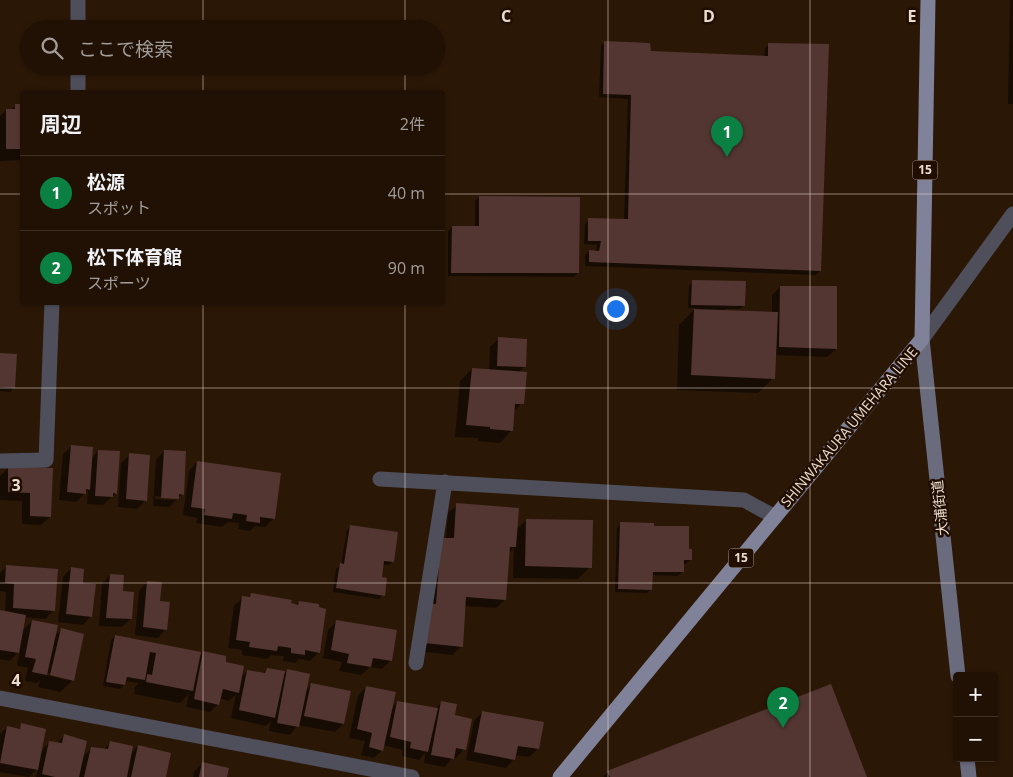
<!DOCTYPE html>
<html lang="ja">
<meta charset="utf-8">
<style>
:root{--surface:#201104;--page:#2d1f13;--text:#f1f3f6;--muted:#a29d9a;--line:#3d3126;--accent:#0b8043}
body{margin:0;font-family:"Open Sans","Noto Sans JP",sans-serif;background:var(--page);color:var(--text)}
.controls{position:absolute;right:15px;bottom:15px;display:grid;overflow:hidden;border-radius:5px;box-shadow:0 1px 4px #0004}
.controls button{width:45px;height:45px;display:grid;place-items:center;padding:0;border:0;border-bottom:1px solid var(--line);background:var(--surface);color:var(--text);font:25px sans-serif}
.you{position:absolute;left:615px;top:308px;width:18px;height:18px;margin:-12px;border:4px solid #fff;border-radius:50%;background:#1a73e8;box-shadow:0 0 0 8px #1a73e833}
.badge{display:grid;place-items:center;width:32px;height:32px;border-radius:50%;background:var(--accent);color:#fff;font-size:16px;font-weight:700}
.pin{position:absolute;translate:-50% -41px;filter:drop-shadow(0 1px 2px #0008)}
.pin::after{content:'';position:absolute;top:26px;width:18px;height:15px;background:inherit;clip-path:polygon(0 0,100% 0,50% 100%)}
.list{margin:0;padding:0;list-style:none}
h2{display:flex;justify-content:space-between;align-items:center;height:65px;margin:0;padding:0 20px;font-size:21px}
h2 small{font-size:16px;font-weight:400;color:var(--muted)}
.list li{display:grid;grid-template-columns:32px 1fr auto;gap:15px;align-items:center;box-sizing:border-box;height:75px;padding:0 20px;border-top:1px solid var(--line)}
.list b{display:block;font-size:19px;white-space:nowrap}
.list p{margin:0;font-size:16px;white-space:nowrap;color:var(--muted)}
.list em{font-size:16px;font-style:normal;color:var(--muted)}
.icon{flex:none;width:28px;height:28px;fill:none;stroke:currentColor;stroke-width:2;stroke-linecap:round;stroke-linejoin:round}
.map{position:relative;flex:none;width:1013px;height:777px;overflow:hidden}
.search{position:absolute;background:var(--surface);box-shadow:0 1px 4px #0004;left:20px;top:20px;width:425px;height:55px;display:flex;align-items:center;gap:12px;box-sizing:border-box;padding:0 18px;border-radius:28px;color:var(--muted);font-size:19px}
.panel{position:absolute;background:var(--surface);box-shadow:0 1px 4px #0004;left:20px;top:90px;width:425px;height:215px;border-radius:5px}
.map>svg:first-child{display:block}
</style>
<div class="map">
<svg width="1013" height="777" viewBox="0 0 1013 777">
<rect width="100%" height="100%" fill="#2b1706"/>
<!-- shadow -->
<path fill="#0007" fill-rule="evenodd" d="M1010,0H1013V104H1008Z
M605,42L649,52L764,57L765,48L769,44L820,271L816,275L585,266V255L589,251L596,252L597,245L584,244L585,224L589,220H624L628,99L599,97L601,46Z
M16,105H22V160L0,161V116L6,110H11Z
M479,197L578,273L574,277L448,276V231L452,227H475V201Z
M693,281L744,305L740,309H725V311L772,313V295L780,287L836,349L827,357L775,355L773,378L758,393L677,390L679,325L696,308H688L689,286Z
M499,338L525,366L519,372L522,403L513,412L512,430L500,443L478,441V438L455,437L460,381L472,369L489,370L490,347Z
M0,354L14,387L10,392L0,391Z
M72,446L91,459L98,451L116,493L103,505L87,504L88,490L76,502L59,500L63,454Z
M164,451L182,494L169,507L153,506L156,460ZM155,496L176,498V500L155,499Z
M130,455L146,500L137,509L118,507L121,463Z
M197,462L274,518L265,527L255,526L250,531L238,529L239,523L228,522L222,527L196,523L197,518L183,515L189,471Z
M9,467L51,469L50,517L41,525L22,524V501L0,500V476Z
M457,505L516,530L526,520L590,567L578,579L513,578L514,548L508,554L505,600L496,608L464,606L461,646L453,655L416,651L446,539L448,513Z
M621,523L652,527L688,551L690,560L686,564H682V572L678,576L651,575V589L647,593L615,592L617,528Z
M351,526L393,561L389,565H382L380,578L383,595L379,599L333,592L336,569L341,565L347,530Z
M6,567L54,610L45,619L24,617L22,631L32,621L54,637L61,630L73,680L60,692L38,687L40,680L37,683L25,681L28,667L17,666L20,650L10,661L0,659V611L5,612L6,592L0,591V573ZM44,672L66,677V680L44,674Z
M71,568L81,584L91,616L83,625L58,622L63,577Z
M110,575L130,619L122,627L99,626L102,584Z
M147,582L159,602L166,629L158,638L135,635L139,591Z
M251,594L296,605L299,602L319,652L310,661L299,659L295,663L283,661L284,656L271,655L267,659L242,655V650L228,648L234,606L243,597L248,598Z
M337,621L391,660L382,669L370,667L361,675L339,671L342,662L323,658L328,630Z
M115,636L199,657L204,652L224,663L241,677L247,671L262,674L267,669L283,675L287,671L306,690L312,685L343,724L335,732L298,725L290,735L269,731L271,721L266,726L231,718L236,694L229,701L219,698L218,704L210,712L186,707L189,694L180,703L134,694L135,687L139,683L124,681V685L120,689L103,686L111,640Z
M366,687L391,708L397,702L435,709L442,702L454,716L464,749L456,758L453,757L445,767L424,763L425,753L419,760L402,756L403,750L383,745L382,750L374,758L361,755L365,741L349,738L358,696Z
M482,712L538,749L529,757L515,755L514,759L506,768L466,760L474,721Z
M22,725L40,752L49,743L56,744L64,736L82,757L92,748L103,750L111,742L130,754L138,746L164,777H36L38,768L29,777L0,772V734L7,727L17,730Z
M203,763L226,777H193L194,771Z
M608,772L866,777H603Z"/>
<!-- building -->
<path fill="#533632" d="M604,41L650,43L651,51L768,56V43L829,44L821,271L589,262V250L599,251L601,241H588V218L628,219L631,95L603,94Z
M15,104H22V149H6V109H15Z
M479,196L580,197L579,273H451L452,226H479Z
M692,280L746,281L745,306L691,305Z
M780,286H837V349L779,347Z
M694,309L778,312L775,379L691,375Z
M498,337L527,339L526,367L497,366Z
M0,353L17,354L15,388L0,387Z
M472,368L527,372L524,404H515L513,431L490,429V427L466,425Z
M71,445L93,447L90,490L86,489V494L67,492Z
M98,450L120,451L117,494L113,493V497L95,496Z
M164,450L186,451L184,495L179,494V499L161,498Z
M129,453L150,455L147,501L126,499Z
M197,461L281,473L275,519L260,517V523L246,521L247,515L233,513L232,519L204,515L205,509L191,507Z
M8,466L53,468L51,517L30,516V493L8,492Z
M456,503L519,508L516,547H510L506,600L466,597L463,647L424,643L426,603L436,604L441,538H454Z
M526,519L593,520L592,568L525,566Z
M620,522L654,523V526H689V549H692V560H684V572H653L652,590L618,589Z
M350,525L398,532L394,562L384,561L382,577L387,578L385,596L336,588L340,563L344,564Z
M6,565L58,569L55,611L13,608L14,584L5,583Z
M71,567L84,569L83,583L96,584L92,617L66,614Z
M110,574L124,575L123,591L134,592L132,619L106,618Z
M147,581L162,582L160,601L170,602L167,630L143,627Z
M251,593L292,600L291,603L298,605L299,601L319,604V607L326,609L320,653L305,650V655L291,653V648L278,646L277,651L249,647L250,642L236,640L242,596L250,597Z
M0,610L26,615L19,653L0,650Z
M32,620L58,625L47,675L32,672L36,659L25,657Z
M336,620L397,630L392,661L373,658L371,667L347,663L349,654L331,650Z
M61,628L84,634L74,681L50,675Z
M115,635L201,652L193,691L146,682L147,674L152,675L156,653L150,652L145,680L127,677L125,685L106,682Z
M203,651L226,656V662L244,666L239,693L223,689L219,705L194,699Z
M267,668L285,671L275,718L239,710L247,670L265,673Z
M287,669L310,674L299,727L277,723Z
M311,683L351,691L344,724L304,716Z
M831,684L867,777H610L607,771Z
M366,686L396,692L383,751L369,747L372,733L357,729Z
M397,701L438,708L428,752L410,748L411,742L390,737Z
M441,701L457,704L455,715L472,719L466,750L456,748L454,759L431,755Z
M482,711L544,722L539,749L518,746L515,760L474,752Z
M21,723L46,729L38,770L0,763L7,726L20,729Z
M64,734L87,741L79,777H55L42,774L49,741L62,743Z
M110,741L133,746L127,777H84L91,747L108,749Z
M138,745L171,753L166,777H131Z
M202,762L229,768L227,777H199Z"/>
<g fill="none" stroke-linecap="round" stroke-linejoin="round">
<!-- street -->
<path stroke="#4e4f5b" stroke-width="15" d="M78,29V0
M78,92V66
M922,339L1013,214
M0,461L46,460L52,302
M380,479L744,500L775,517
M416,663L445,482
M0,698L412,777"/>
<!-- secondary -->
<path stroke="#6a6c7e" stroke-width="15" d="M922,339L958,676
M967,758L969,777"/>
<!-- primary -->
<path stroke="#80829a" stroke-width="15" d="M560,777L922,339L928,0"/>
</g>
<!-- grid -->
<path fill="none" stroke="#eadcd1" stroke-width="1" stroke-opacity="0.55" d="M203,0V29M405,0V29M608,0V777M810,0V777M203,66V92M405,66V92M0,194H22M442,194H1013M203,302V777M405,302V777M0,388H1013M0,583H1013"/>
<g text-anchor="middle" stroke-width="5" stroke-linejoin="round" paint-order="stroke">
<!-- shield labels -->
<g fill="#210e01" stroke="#ae9e93" stroke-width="1">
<rect x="912.5" y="160.5" width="25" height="19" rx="4"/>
<rect x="728.5" y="548.5" width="25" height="19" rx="4"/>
</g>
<g font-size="12" font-weight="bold" fill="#eadcd1">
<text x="925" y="174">15</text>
<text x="741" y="562">15</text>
</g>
<!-- street labels -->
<g font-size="14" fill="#eadcd1" stroke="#210e01">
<text transform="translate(849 427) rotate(-50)" y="5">SHINWAKAURA UMEHARA LINE</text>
<text transform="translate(940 508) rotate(-96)" y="5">大浦街道</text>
</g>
</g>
<g font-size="16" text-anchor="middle" font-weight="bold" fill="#eadcd1" stroke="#210e01" stroke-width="5" stroke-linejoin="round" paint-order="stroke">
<text x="506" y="22">C</text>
<text x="709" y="22">D</text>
<text x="912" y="22">E</text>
<text x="16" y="491">3</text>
<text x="16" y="686">4</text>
</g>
</svg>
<div class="controls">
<button>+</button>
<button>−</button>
</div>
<div class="you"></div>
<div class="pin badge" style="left:727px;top:157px">1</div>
<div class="pin badge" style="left:783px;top:728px">2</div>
<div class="search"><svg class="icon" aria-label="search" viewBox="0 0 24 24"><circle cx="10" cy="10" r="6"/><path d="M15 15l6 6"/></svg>ここで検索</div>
<section class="panel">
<h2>周辺<small>2件</small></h2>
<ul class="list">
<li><span class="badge">1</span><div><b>松源</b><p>スポット</p></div><em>40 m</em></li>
<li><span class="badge">2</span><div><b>松下体育館</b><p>スポーツ</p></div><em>90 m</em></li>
</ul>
</section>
</div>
